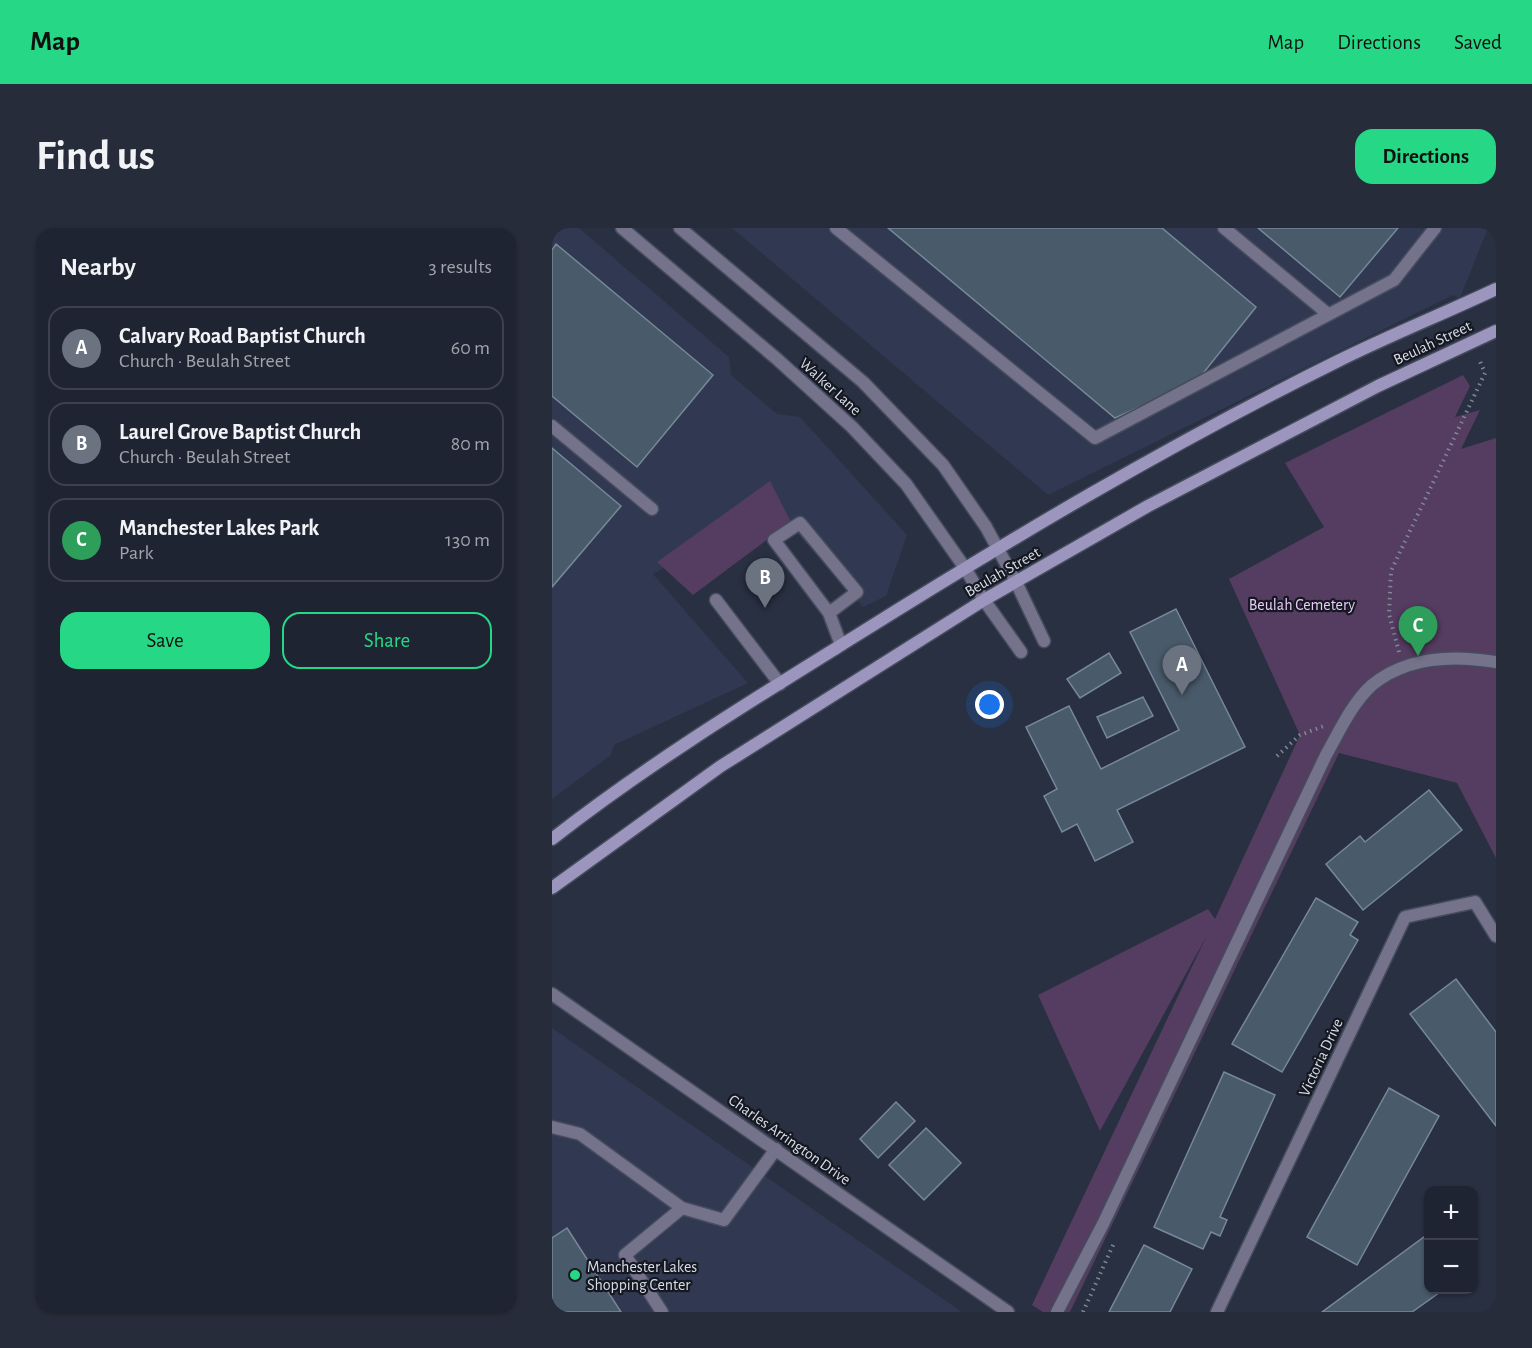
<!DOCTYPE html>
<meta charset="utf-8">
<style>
:root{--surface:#1f2432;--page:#272c3a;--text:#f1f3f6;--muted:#a1a4ac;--line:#3c414d;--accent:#26d886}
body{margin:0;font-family:"Alegreya Sans",sans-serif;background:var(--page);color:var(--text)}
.controls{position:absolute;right:18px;bottom:18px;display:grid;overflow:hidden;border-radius:12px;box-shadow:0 2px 4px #0004}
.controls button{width:54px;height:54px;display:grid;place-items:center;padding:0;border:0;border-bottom:2px solid var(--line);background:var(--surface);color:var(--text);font:30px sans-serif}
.you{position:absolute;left:438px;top:477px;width:21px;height:21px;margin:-15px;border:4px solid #fff;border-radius:50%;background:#1a73e8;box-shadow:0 0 0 9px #1a73e833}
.badge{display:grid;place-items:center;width:39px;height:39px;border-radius:50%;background:var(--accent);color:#fff;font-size:20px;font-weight:700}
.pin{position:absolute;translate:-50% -50px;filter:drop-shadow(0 2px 3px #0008)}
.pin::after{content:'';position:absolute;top:32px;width:21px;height:18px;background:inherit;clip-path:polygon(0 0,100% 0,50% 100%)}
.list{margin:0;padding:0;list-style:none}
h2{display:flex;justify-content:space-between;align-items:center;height:78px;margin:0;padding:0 24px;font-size:26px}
h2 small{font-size:20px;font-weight:400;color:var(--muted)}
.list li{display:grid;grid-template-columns:39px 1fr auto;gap:18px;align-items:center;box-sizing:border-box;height:84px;margin:0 12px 12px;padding:0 12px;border:2px solid var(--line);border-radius:18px}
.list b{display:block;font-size:22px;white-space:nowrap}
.list p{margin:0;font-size:20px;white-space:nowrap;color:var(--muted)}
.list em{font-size:20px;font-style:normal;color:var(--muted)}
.actions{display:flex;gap:12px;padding:18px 24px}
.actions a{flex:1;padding:14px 0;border:2px solid var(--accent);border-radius:18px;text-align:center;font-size:21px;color:var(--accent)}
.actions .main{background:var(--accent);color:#111}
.map{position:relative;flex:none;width:944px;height:1084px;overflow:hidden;border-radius:18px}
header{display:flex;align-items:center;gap:36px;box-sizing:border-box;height:84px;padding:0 30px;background:var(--accent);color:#111}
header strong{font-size:28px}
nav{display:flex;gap:33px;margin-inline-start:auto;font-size:21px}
.intro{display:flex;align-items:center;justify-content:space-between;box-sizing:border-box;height:144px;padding:0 36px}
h1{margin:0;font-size:42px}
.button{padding:15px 27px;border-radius:18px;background:var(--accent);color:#111;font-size:21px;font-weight:700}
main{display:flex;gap:36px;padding:0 36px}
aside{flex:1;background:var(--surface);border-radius:18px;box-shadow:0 2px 4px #0004}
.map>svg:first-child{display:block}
</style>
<header>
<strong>Map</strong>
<nav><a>Map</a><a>Directions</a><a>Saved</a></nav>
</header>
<div class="intro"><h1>Find us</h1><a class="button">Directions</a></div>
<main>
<aside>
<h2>Nearby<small>3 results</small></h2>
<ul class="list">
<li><span class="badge" style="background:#6b7280">A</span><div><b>Calvary Road Baptist Church</b><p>Church · Beulah Street</p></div><em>60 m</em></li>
<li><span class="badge" style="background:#6b7280">B</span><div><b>Laurel Grove Baptist Church</b><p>Church · Beulah Street</p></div><em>80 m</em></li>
<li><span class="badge" style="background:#2e9e5b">C</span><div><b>Manchester Lakes Park</b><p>Park</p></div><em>130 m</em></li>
</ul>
<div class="actions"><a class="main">Save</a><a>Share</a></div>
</aside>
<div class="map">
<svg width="944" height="1084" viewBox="0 0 944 1084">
<rect width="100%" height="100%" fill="#293042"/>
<!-- built -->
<path fill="#303951" d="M0,0H27L177,129L179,147L225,186L248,189L355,307L334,368L311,379L218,275L101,346L196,455L62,517L59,527L0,571Z
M180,0H936L908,70L901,67L496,267Z
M0,800L272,989L410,1084H0Z"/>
<!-- green -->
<path fill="#553c61" d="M911,147L918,158L903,189L928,182L909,221L944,210V630L905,555L787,525L518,1084H491L480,1077L654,709L548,903L486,767L656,681L663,691L748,507L677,351L772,299L733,235Z
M218,253L239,294L141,367L105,334Z"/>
<!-- building -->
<path fill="#495a6a" stroke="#768899" stroke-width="1.5" d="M336,0H610L704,79L645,153L563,190Z
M706,0H846L788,69Z
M4,16L161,147L85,239L0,168V22Z
M0,220L69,278L0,359Z
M624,381L693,519L565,582L581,614L543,633L525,596L510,604L492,568L505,561L474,499L517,478L549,541L627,502L578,404Z
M557,425L569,445L528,470L515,451Z
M591,469L601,488L555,510L545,489Z
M877,562L910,602L811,682L774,636L808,608L813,614Z
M764,670L806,694L798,707L806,712L730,844L680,816Z
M904,751L944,804V898L858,786Z
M672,844L723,867L668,989L675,992L668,1008L659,1004L651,1021L602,999Z
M837,860L887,888L805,1037L755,1009Z
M344,874L363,893L326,930L308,911Z
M374,900L409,935L372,972L337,937Z
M15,1000L69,1084H0V1010Z
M876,1006V1062H891L860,1084H770Z
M592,1017L640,1041L618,1084H557Z"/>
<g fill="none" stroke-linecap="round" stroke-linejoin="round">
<!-- service casing -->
<g stroke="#454c5d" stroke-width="15">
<path id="service" d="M284,0L543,210L842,52L883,0
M672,0L776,86
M0,198L100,281
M464,354L492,413
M164,372L228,456
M432,372L469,424
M277,385L305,364L248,295L222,312L277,385L289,417
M0,899L28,906L130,980L73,1027L110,1084
M130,980L172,992L224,921
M505,1084L551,996L774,527C787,504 800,475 820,457C855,428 902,427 944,434"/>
</g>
<!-- minor casing -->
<g stroke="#454c5d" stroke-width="15">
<path id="minor" d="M0,766L456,1084
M665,1084L853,689L923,674L944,708"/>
</g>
<!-- tertiary casing -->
<g stroke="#454c5d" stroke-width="15">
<path id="tertiary" d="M70,0L225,131L300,199L354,256L413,340L432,372
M128,0L311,154L391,237L434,299L464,354"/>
</g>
<!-- secondary casing -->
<g stroke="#454c5d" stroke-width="15">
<path id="secondary" d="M0,611C96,536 199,473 302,409C458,311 618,216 784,134C836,108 891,86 944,61
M0,660L169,538L432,372L596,278L826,158L944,103"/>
</g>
<!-- path -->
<path stroke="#818796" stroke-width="4" stroke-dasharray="1.5 4.5" stroke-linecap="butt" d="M847,424L837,386L839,343L933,145L927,131
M725,528L748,507L772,498
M531,1084L562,1015"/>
<!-- service -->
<use href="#service" stroke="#75728b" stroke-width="12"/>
<!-- minor -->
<use href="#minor" stroke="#75728b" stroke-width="12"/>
<!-- tertiary -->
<use href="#tertiary" stroke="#75728b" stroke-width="12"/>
<!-- secondary -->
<use href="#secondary" stroke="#9c96bf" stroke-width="12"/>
</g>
<!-- markers -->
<circle fill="#26d886" stroke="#151820" stroke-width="2" cx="23" cy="1047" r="6"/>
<g text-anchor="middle" stroke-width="4.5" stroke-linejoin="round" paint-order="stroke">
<!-- street labels -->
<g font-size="16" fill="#d8dde9" stroke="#151820">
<text transform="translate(880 114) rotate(-25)" y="6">Beulah Street</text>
<text transform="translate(279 158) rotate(42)" y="6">Walker Lane</text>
<text transform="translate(450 343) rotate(-30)" y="6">Beulah Street</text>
<text transform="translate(768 829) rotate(-65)" y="6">Victoria Drive</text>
<text transform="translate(238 911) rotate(35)" y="6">Charles Arrington Drive</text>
</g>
<!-- park labels -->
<g font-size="16" fill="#eaccfb" stroke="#151820">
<text x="750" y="382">Beulah Cemetery</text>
</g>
<!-- poi labels -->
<g font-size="16" fill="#d8dde9" stroke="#151820" text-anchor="start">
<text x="35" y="1044">Manchester Lakes<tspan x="35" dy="18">Shopping Center</tspan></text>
</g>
</g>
</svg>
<div class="controls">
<button>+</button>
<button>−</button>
</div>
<div class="you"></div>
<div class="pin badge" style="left:630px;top:467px;background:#6b7280">A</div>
<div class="pin badge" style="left:213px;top:380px;background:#6b7280">B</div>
<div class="pin badge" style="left:866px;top:428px;background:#2e9e5b">C</div>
</div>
</main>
